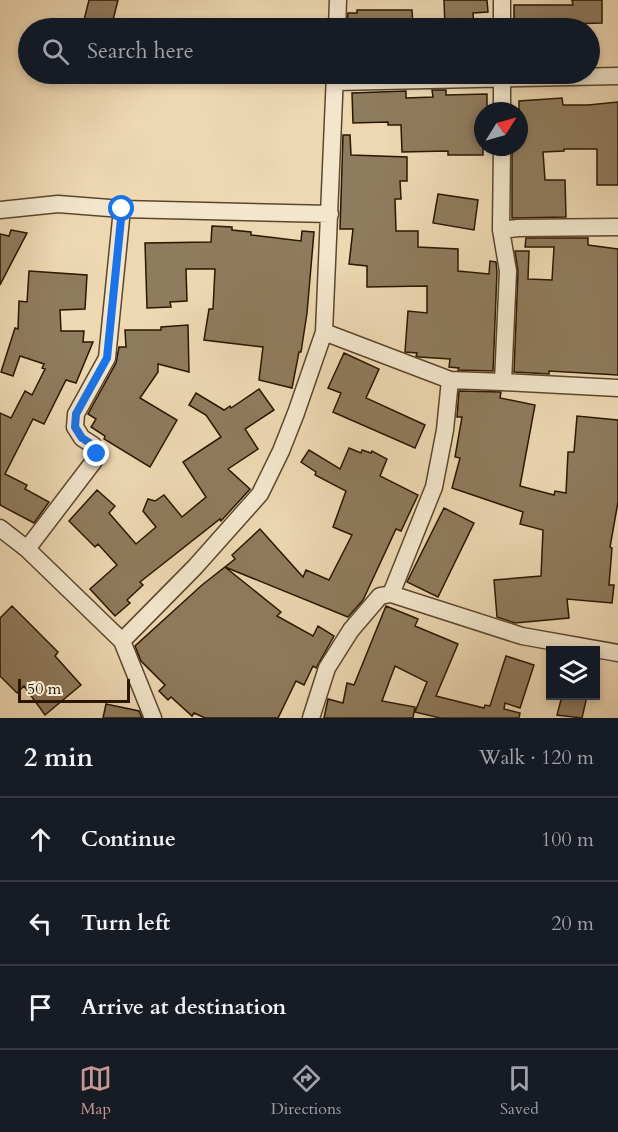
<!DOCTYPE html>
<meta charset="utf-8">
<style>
:root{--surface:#171b24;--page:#20242c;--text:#f1f3f6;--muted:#9ea1a6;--line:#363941;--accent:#c59692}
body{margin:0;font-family:Cardo,serif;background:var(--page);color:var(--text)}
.controls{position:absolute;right:18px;bottom:18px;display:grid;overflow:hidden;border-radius:0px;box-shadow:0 3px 9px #0003}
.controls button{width:54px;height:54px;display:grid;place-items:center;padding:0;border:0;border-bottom:2px solid var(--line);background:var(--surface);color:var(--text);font:30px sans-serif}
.compass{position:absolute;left:474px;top:102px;width:54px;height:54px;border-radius:50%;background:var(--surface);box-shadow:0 3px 9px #0003;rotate:53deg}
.scale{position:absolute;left:18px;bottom:15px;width:112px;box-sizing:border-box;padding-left:6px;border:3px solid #2a1700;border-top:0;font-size:16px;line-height:21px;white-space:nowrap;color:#2a1700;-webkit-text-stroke:4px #f3e6cd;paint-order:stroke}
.stop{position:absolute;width:18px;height:18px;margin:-14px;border:4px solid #1a73e8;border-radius:50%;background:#fff}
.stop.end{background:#1a73e8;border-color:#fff;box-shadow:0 2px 6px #0008}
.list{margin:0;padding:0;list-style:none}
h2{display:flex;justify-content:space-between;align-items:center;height:78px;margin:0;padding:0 24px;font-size:26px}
h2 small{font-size:20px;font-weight:400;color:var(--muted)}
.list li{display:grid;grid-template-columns:39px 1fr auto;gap:18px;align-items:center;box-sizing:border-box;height:84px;padding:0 24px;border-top:2px solid var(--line)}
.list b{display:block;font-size:22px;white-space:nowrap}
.list em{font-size:20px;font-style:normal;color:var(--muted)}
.icon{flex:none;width:33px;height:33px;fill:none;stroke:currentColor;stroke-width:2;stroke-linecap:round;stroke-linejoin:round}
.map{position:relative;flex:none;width:618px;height:718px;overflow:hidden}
.search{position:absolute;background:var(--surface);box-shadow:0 3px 9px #0003;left:18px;right:18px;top:18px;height:66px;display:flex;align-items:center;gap:15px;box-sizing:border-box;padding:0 21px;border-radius:33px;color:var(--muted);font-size:22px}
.sheet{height:330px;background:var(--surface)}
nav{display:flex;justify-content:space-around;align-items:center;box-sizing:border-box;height:84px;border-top:2px solid var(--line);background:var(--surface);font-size:16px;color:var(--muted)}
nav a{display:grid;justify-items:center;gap:3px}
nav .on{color:var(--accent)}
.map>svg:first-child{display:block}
</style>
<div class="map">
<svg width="618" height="718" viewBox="0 0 618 718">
<rect width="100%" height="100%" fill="#edd8b2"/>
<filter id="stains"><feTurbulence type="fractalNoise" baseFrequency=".00333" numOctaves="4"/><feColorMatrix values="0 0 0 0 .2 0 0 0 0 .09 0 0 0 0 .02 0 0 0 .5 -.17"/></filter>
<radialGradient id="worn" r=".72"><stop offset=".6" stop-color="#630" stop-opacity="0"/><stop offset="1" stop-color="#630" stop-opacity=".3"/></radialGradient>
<!-- building -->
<path fill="#8f7b5d" stroke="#2a1700" stroke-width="1.5" d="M89,0H118L111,28H82Z
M444,0H487L488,12L473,13L474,28H445Z
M572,0H602V23L566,24V28H514V5H573Z
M357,10H412L413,28H347L348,13H357Z
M432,90H446V95L487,94V111H483V155H448V151L402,152L401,125H388V122L353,123L352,93L406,91V98L433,97Z
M562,98L563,105H588L618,102V185H597V149H564V151L543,152L545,180H565L566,217L512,218V147H519V101Z
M343,135H350L351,155L407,157V181H400L401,199H395L396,231H418V247L458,249V271L489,274L490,261L496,262L497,272L493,371L458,370L459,368L449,367L450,359L419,357L416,356L417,353L405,352L408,311L427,313V286L367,287V266L349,264L353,229H340Z
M438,194L478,200L474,230L433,223Z
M212,226L232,227V230L251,232V235L301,241L302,231L314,232L307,313L301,352H299L292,388L259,380L263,347L204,340L209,309H213L215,269H186L187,301L170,302L171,307L147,308L145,243L211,242Z
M11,230L27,233L0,285V234L9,236Z
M526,238H588V245L618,249V375L549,371V374L514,372L518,271L515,251H529L528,279L552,280L554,247H525Z
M29,271L87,275L85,309L60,310L61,331H84L83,342H93L76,383L66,380L44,424L33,419L5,474L27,485L25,489L49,502L34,523L0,505V413L11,418L25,391L32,395L45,369L42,368L44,364L20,356L13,376L1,372L15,328L18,329L19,301L27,302Z
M188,325L189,372L158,364V372L140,398L177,420L150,467L104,439L105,436L91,427L96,419L88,414L116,363L119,347H126L125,330H161V327Z
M344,353L379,369L366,398L425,425L415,448L333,412L341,393L328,388Z
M259,389L274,410L245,429L258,449L228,469L250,489L221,521L220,519L140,582L143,585L127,600L130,603L115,616L90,589L117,565L98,544L95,547L69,521L97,490L115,506L109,513L136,544L156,527L143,511L148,499L155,501L164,495L182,517L206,497L183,462L221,437L206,415L189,405L196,393L224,410L230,406L231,408Z
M459,391L501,392L500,398L535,405L520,486L554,495L555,491L566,493L568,452H574L577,416L618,420V502L610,547L612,548L609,585H614L612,603L567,599L569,618L515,623L497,617L494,580L541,576L543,530L520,524L523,512L452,488L460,458L455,457L462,417H457Z
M349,448L361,453L362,450L371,453L372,451L387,459L380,476L418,495L401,531L396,529L363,600L348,617L225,567L281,612L277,616L313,636L318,626L334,636L316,668L313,666L304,685L296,681L278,718H205L194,713L192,716L171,697L168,700L159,691L165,685L141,661L135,646L202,585L235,559L232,555L260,529L303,577L306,570L329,580L352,535L333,527L346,491L315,475L316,472L301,462L309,450L340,469Z
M444,508L474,523L438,597L407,582Z
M12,606L58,652L55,656L81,685L45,715L24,686L17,693L0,676V618Z
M386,606L418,619L415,626L458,644L436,696L484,708L485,705L490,706L506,656L534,665L520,708L505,703L504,709L520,713L519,718H440L415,712L427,682L395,666L382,701L415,707L413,718H324L328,699L343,703L347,683L354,685Z
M562,696H587L582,718L557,715Z
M106,704L139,711L142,718H103Z"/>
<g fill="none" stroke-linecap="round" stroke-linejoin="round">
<!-- street casing -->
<g stroke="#5b472c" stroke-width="19">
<path id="street" d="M502,0V28
M337,28L338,0
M335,82L618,76
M502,111V74
M502,147L501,230L508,271L503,382L618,388
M0,210L58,204L122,209L330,214
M501,230L518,228L618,227
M324,332L450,380L503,382
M0,528L27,549L122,641L153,718
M27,549L94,461L97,454L93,445L82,438L75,427L76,414L107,358L122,209
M391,594L522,636L618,653
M122,641L195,567L260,494L281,451L296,413L324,332L335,74
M311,718L327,668L351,630L380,596L391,594L434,487L445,430L450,380"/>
</g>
<!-- street -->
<use href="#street" stroke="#f3e6cd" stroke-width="16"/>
</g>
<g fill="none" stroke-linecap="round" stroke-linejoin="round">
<!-- route -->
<path stroke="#1a73e8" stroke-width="8" d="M97,454L93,445L82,438L75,427L76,414L107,358L122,209"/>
</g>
<rect width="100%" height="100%" filter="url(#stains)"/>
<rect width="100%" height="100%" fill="url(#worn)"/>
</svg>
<div class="controls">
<button><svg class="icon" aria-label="layers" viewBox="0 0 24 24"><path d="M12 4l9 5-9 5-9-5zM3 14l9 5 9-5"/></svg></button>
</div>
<svg class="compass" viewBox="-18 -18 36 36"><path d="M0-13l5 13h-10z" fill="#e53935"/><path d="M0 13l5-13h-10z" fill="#9ea1a6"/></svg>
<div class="scale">50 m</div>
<div class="stop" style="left:122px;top:209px"></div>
<div class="stop end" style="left:97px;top:454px"></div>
<div class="search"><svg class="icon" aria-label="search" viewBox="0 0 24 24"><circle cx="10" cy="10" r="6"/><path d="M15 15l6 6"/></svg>Search here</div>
</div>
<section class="sheet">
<h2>2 min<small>Walk · 120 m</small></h2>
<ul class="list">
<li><svg class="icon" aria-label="ahead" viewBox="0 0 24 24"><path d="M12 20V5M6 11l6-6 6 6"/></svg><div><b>Continue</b></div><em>100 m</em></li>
<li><svg class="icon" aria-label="left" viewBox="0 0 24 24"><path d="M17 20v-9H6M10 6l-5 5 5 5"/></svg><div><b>Turn left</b></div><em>20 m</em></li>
<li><svg class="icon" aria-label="arrive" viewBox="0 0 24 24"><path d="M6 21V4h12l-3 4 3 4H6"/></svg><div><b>Arrive at destination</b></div></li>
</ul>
</section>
<nav>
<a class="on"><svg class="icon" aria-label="map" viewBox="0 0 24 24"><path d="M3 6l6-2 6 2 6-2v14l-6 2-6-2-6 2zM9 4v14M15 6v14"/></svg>Map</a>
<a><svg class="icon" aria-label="directions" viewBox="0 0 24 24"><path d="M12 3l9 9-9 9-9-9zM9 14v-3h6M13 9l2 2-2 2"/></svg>Directions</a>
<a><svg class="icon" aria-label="saved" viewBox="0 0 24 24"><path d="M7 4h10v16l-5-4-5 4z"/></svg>Saved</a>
</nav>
